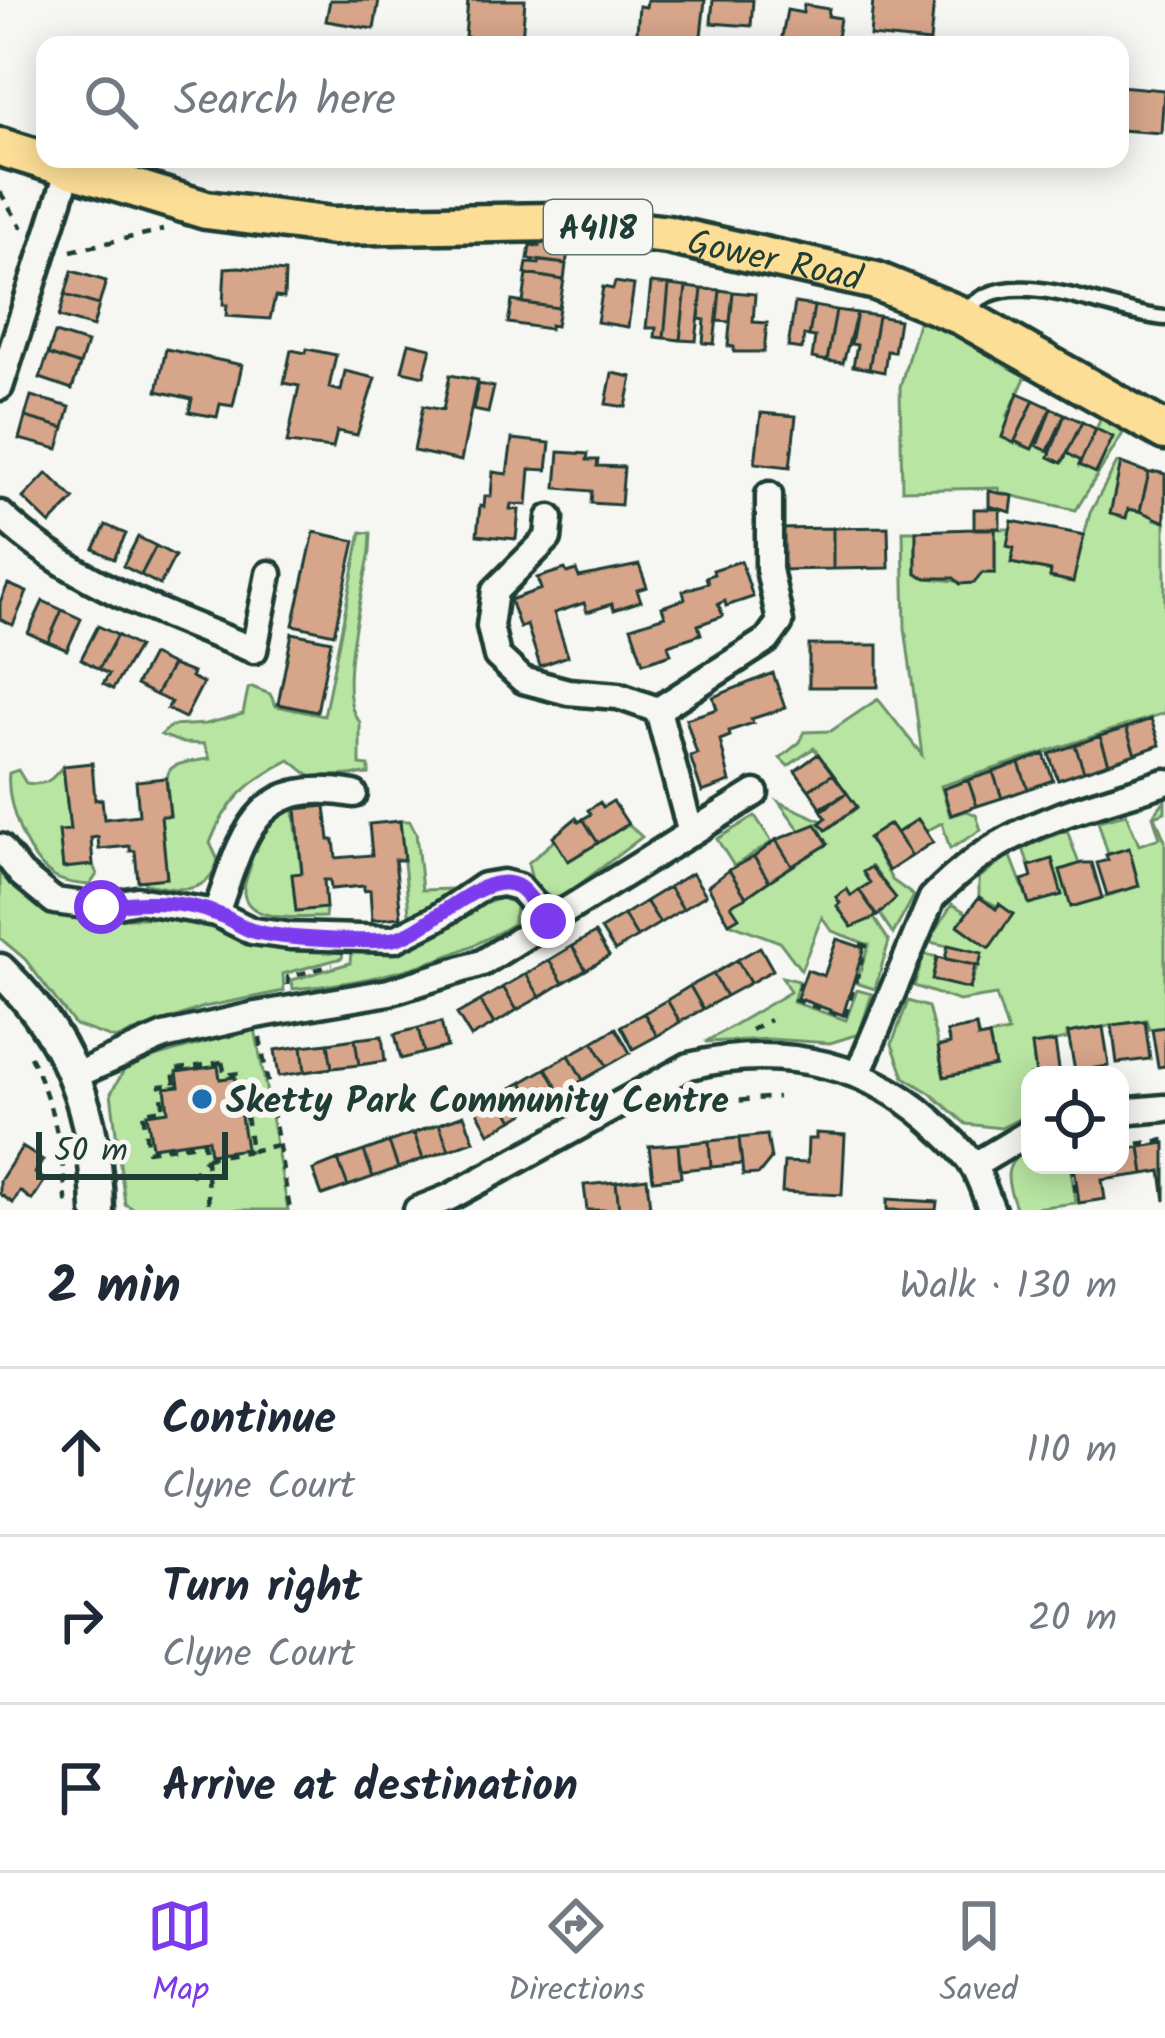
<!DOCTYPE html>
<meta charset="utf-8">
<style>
:root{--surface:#fff;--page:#f2f2f3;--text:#1f2937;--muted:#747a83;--line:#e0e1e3;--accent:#7c3aed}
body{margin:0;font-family:Kalam,sans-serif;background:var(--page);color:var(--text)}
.controls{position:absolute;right:36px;bottom:36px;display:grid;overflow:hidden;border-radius:24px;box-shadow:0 6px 30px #0003}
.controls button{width:108px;height:108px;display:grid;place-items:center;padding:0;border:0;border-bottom:3px solid var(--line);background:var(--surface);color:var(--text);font:60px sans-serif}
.scale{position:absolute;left:36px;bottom:30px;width:192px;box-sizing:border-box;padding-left:12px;border:6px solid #1f3d34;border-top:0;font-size:33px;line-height:42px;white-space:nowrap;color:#1f3d34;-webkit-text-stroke:9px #f6f6f2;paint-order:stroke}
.stop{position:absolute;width:36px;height:36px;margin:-27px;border:9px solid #7c3aed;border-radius:50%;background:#fff}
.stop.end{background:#7c3aed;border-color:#fff;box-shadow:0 3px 12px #0008}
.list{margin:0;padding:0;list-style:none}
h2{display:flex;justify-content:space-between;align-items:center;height:156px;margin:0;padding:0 48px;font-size:51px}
h2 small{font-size:39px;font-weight:400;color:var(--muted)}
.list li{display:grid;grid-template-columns:78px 1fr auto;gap:36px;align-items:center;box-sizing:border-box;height:168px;padding:0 48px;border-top:3px solid var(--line)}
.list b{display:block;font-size:45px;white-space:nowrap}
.list p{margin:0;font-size:39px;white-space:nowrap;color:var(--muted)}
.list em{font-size:39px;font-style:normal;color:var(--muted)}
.icon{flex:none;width:66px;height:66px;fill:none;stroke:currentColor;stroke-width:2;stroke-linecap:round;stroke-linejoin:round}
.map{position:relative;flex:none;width:1165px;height:1210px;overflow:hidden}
.search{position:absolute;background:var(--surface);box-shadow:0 6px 30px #0003;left:36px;right:36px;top:36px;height:132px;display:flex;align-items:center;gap:30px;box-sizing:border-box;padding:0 42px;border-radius:24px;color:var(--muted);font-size:45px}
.sheet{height:660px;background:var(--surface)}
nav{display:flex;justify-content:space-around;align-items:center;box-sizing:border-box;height:168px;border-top:3px solid var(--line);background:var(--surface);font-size:33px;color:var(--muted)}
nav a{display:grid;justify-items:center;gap:6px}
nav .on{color:var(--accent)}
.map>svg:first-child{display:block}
</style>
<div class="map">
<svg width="1165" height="1210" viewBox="0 0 1165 1210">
<rect width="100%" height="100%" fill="#f6f6f2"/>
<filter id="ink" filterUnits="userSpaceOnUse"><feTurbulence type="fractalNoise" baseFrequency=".00833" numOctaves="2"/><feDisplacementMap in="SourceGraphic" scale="24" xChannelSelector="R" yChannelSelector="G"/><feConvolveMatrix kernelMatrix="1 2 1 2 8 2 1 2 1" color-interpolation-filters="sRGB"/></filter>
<g filter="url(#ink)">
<!-- green -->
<path fill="#b8e5a2" stroke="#6c916b" stroke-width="3" d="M919,319L961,337L1027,374L1007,417L1010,419L1002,438L1031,449L1039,434L1056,441L1049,457L1062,463L1067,453L1081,461L1080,465L1112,437L1096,429L1102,416L1125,430L1076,510L1000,493L999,488L902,490L900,387Z
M1117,463H1121L1111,514L1126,518L1128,509L1155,515L1154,519L1165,522V713L941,786L950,816L967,811L976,815L981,830L950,849L942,823L926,831L918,820L897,833L889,824L869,838L892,880L914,896L893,934L880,914L895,897L872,867L863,873L870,883L851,896L847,890L836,897L840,903L837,906L851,927L874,918L889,941L875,989L856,983L869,945L832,931L822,917L801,970L780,942L729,923L731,905L828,844L802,833L779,802L822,821L820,823L826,830L857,808L814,748L788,766L780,758L800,742L804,732L831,731L878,699L922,755L905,628L903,531H916V573L927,578L974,583L982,573H995V529H1010L1007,546L1014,548L1012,563L1051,571L1050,577L1072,582L1090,513Z
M361,532L371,533L370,551C364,589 333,697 360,722V765L369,766V774L311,777L290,760C251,780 226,800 210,843L218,860C208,897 177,890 145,884L144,880L166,878L161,816L170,815C165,766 160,765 210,759L204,744L183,743L161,735L171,726L206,724L243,714L248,689L252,687L270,694L276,706L324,716Z
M63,766L70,830L60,832L63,867L93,865L97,874L90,885C78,884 64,883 53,876C26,858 6,804 9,773L18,770L26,783C46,786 51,781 63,766Z
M1165,800V812L1155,816L1165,841V1027L1149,1029L1146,1020L1067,1033V1039L1032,1045L1036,1075H1030V1113L1001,1128L966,1124L930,1093L904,1077L892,1044L908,1001L928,1007L938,1046L949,1044L947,1032L976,1026L979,1038L1008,1032L996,995L959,1001L914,986L924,954L937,957L932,980L970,988L982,953L929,942L952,904L967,913L959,926L989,947L1013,914L979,897V878L1010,854L1029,903L1061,895L1052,860L1029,866L1023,848L1067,830L1079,864L1060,870L1071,907L1139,886L1129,849L1108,854L1098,821L1126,814L1139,845L1160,838L1153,816Z
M293,804L302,873L292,875L296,910L326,908L325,917C303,917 248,924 244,893C243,884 249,873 251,864L247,857L259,834Z
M755,816L772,842L734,866L717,839Z
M410,821L416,833L422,890L451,889V893L419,913H409L400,821Z
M628,824L642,837L567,894L553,899L533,885L528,863L555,840L569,861Z
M0,867L34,901L74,918H174L276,945L343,951L342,958L283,974L284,991L204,1007L115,1039L75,1025L25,959L0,938Z
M501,898L517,904L513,924C448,964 368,983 293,989L292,980L350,963L351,952L397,950L484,904Z
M782,977L799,981L793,1002L846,1020L857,990L872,994L859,1034L830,1043L769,1039L705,1042L790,992Z
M255,1028L288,1210H136L125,1204L111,1093L127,1065Z
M1030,1149V1165H1070L1076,1203L1017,1210C1007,1183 999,1163 1030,1149Z"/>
<!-- building -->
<path fill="#d7a58a" stroke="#1f3d34" stroke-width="3" d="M330,0H379L374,29L326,21Z
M468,0H525L522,41L465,37Z
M647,0H705L700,45H636L639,6L646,7Z
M713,0H753L751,26L711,23Z
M873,0H934L930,42L870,36Z
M804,5L829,9L828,16L840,18L836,45L781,42L787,10L803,13Z
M1120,86L1164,90L1161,133L1120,130Z
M539,242L569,246L566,264L528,259L530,245L539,246Z
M540,261L566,264L564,280L525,274L527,263L539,264Z
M239,267L285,272L284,298L275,297L270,319L226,316L227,305H223L225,268Z
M72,271L106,281L99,305L65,295Z
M527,274L564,280L559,308L523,303Z
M615,282L634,285L628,327L597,322L603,287L613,289Z
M651,283L669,285L664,338L655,337L656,328H646Z
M669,285L686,287L680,340L664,338Z
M686,287L702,289L696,341L680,340Z
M702,289L720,290L714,344L703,343L705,320L699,319Z
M720,290L733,292L730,322L717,321Z
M733,292L755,294L753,322L767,323L764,352H734V347L728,346Z
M65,295L99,305L93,327L59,317Z
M512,301L559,308L556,326L550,325V329L508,323Z
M795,303L814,306L809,336L804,335L802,349L788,347Z
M814,306L836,310L827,361L812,358L815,337L809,336Z
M836,310L857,313L843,363L827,361Z
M857,313L878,316L869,369L853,366L857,345L851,344Z
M878,316L899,320L894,352L887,351L884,372L869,369Z
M55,333L87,343L80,365L48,354Z
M409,343L431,348L424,376L402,371Z
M166,349L242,365L233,406L220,404L217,417L189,412L192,399L157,391Z
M307,349L336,355L329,388L341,391L345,371L375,378L357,435L337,431L333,448L287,443L299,386L284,383L291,350L306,353Z
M48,354L80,365L72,389L40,378Z
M612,373L632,377L626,407L606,404Z
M450,375L477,380L461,461L414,451L423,406L443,410Z
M478,384L494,387L488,413L473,410Z
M1018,393L1034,400L1014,443L1002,437Z
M31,396L70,407L64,428L25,417Z
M1034,400L1051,408L1032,449L1015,441Z
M1051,408L1065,414L1048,451L1037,446Z
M761,413L796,416L790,467L755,463Z
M1065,414L1082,422L1062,463L1049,457Z
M25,417L64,428L58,449L19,439Z
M1082,422L1096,429L1081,461L1067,453Z
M1096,429L1113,437L1096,473L1079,465Z
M512,439L550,443L547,470L530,469L527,505L511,504L510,509L519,510L516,539L477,535L480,506L484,507L485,496H491L493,472L507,474Z
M559,452L588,454L587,460H598L597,466L624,467L621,505L591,503L592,491L556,488Z
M1121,463L1149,473L1140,511L1128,509L1126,518L1110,514Z
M1157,472L1165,474V522L1140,511L1149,473Z
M47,473L74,499L50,524L23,498Z
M989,491L1013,496L1011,512L989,506Z
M974,509H1000V528H974Z
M1012,521L1084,535L1073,582L1050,577L1051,571L1011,563L1014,548L1007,546Z
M106,525L126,534L114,559L94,549Z
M888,527L889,568L833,569V528Z
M833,528V569L778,570L777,529Z
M974,529H995V573H982L974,583L960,584L954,578H927L916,574V531Z
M314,532L355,541L334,634L293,625Z
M138,537L156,546L141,575L123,566Z
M156,546L175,556L160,585L141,575Z
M741,561L753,597L726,606L725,601L718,604L723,616L698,625L701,634L668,645L671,654L643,663L631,627L665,616L662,607L685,599L683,591L708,583L706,577L714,574L713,570Z
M639,565L647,587L637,590L641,601L614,610L612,604L587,612L584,603L554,613L568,656L540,666L527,625L520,628L510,600L541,589L537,578L565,569L567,573L576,570L579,577Z
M8,584L27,592L13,625L0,619V602Z
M43,601L62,610L48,642L28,633Z
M62,610L81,619L67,650L48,642Z
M98,626L117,635L99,669L81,659Z
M292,633L331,641L317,712L278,704Z
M117,635L138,647L113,689L103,684L109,674L99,669Z
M809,645H878V687H809Z
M152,655L172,665L156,695L136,685Z
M172,665L193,673L191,677L203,683L185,718L167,709L171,702L156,695Z
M773,673L785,708L751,719L753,723L729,731L730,736L720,740L730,782L702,792L690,756L697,754L686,719L717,709L713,697Z
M1151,719L1160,745L1135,754L1126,728Z
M1126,728L1135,754L1109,763L1100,736Z
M1100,736L1109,763L1084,771L1075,745Z
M1075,745L1084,771L1058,780L1049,754Z
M818,754L833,774L809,790L795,771Z
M1044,754L1053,780L1028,789L1019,763Z
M92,763L95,800L102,799L104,819L139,815L136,781L166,778L170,816H161L167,878L138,881L135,851H130V846L99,849L98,837L91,838L93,865L63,868L59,831L70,830L63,766Z
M1019,763L1028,789L1002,798L993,772Z
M993,772L1002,798L977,806L968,780Z
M833,774L847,793L823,810L809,790Z
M968,780L977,806L951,815L943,789Z
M847,793L857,807L826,830L820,823L826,818L820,808Z
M613,801L628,824L598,843L583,819L591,814L588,810L600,802L603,807Z
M325,806L329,840H334L336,858L372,855L369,824L400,821L404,860H395L401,917L372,920L370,890L364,891V886L331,889L330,880H324L326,908L296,911L292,874L302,873L296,809Z
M576,818L579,822L583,819L598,843L568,861L553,837Z
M918,819L933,842L912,856L897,833Z
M816,824L828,844L792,866L776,840Z
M890,824L912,856L889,871L868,838Z
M776,840L792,866L769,881L754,857Z
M1129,848L1139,886L1107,895L1097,863L1108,860L1106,855Z
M754,857L769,881L746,897L729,870Z
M1052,859L1062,895L1029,904L1022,880L1032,877L1029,866Z
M1082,863H1092L1102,898L1071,907L1060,870Z
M871,867L896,898L877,916L859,890L870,883L863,872Z
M729,870L746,897L731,905L739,917L729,923L708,886Z
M692,873L706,895L683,909L669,887Z
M669,887L683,909L660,923L646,901Z
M847,889L851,896L859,890L877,916L852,927L837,906L840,903L836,897Z
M979,897L996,909L999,904L1013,914L989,948L958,925Z
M646,901L660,923L637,937L624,915Z
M624,915L637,937L615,951L601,929Z
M595,933L609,956L586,970L572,946Z
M837,939L864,948L843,1015L797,998L807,970L824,976Z
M948,945L982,953L979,966L945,959Z
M572,946L586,970L563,983L549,960Z
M760,947L773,970L750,983L737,960Z
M937,957L975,965L970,989L932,980Z
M549,960L563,983L540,997L526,974Z
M737,960L750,983L726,996L713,974Z
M526,974L540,997L517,1010L503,987Z
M713,974L726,996L703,1009L690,986Z
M690,986L703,1009L680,1022L667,1000Z
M503,987L517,1010L494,1024L480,1001Z
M667,1000L680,1022L657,1036L644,1013Z
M480,1001L494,1024L471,1037L457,1014Z
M644,1013L657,1036L633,1049L621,1026Z
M1145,1021L1150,1059L1117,1063L1112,1025Z
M441,1022L447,1047L424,1053L418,1028Z
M976,1026L978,1038L989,1036L995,1066L944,1077L938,1047L950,1044L947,1032Z
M1103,1027L1109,1066L1075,1071L1068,1033Z
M1165,1027V1066L1158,1067L1152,1029Z
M418,1028L424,1053L401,1059L395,1034Z
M616,1028L630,1053L607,1066L593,1042Z
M382,1036L385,1061L359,1065L355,1039Z
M355,1039L359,1065L332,1068L328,1043Z
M593,1042L607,1066L583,1080L569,1055Z
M1055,1042L1060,1075H1036L1032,1045Z
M328,1043L332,1068L305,1072L302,1046Z
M302,1046L305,1072L279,1076L275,1050Z
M569,1055L583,1080L560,1093L546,1068Z
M218,1066L220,1079L235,1077L246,1149L210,1154L208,1139L152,1147L147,1114L168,1111L165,1088L179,1086L177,1072Z
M546,1068L560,1093L536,1106L522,1082Z
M522,1082L536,1106L513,1120L499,1095Z
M499,1095L513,1120L489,1133L476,1109Z
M464,1115L474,1141L449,1150L439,1124Z
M439,1124L449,1150L423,1159L414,1133Z
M414,1133L423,1159L398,1168L389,1142Z
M816,1133L845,1135L842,1195L782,1192L784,1162L807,1163L808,1139H816Z
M767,1135L771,1159L759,1174L743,1175L739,1138Z
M739,1138L742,1164L711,1167L709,1141Z
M709,1141L711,1167L680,1170L678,1144Z
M389,1142L398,1168L373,1177L364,1151Z
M1165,1143V1201L1161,1171L1144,1174L1140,1147Z
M678,1144L681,1177L653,1180L649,1146Z
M22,1147L43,1160L35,1173L45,1180L32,1200L20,1191L13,1203L0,1194V1181Z
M1140,1147L1144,1174L1102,1180L1105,1199L1079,1203L1074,1165H1120V1150Z
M364,1151L373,1177L348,1186L338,1160Z
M338,1160L348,1186L322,1195L313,1170Z
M647,1178L650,1208L619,1210L616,1182Z
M616,1182L619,1210H587L584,1185Z
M887,1199L937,1202L936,1210H887Z"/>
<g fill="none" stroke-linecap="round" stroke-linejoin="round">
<!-- service casing -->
<g stroke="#1f3d34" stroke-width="21">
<path id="service" d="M963,315C1005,256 1107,314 1165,318"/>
</g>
<!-- minor casing -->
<g stroke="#1f3d34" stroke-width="33">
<path id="minor" d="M0,387L69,169
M0,514C71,582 164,614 254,650L269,574
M550,518L548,538L495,591L490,626L497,656L523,680L568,692L618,696L658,710L690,830
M658,710L767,640L780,622L769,569V495
M0,847L21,874L54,901L101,907L137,900L216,913L252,931L290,936L395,939L437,918L484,886L503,883L519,887L548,921
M216,913C244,835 253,776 354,794
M858,1074L932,898C1004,824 1070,813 1165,782
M76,1075L164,1036L256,1015L389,992L482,963L755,793
M1120,1112L1165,1108
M973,1166L1030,1132
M417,1210L450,1197L689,1066C782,1043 876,1064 944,1133C954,1143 967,1155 974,1167C981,1180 986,1196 992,1210"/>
</g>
<!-- tertiary casing -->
<g stroke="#1f3d34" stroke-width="39">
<path id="tertiary" d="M0,970C71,1038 96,1114 98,1210"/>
</g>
<!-- primary casing -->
<g stroke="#1f3d34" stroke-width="45">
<g id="primary">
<path id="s1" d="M0,147L206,210L333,226L555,222L668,235L876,281L962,316L1165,431"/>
</g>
</g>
<!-- path -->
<path stroke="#1f3d34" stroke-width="4.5" stroke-dasharray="9 9" stroke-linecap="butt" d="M0,192L22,228
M71,251L163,230
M801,982L795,1000L845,1017L866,946L860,944
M288,985V977L333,965
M751,1030L770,1020
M260,1038L290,1210
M30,1056C56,1111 62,1149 67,1210
M222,1062L225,1075L240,1073L251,1151L206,1158L204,1143L148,1151L143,1112L164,1109L160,1086L175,1084L173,1070Z
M244,1105L268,1100
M668,1107L778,1097
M1120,1146L1165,1140
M251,1151L277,1145
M206,1158L209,1210
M1072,1165L1077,1200
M191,1176L206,1158"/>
<!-- service -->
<use href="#service" stroke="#f6f6f2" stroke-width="12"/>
<!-- minor -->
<use href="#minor" stroke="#f6f6f2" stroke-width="24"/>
<!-- tertiary -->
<use href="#tertiary" stroke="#f6f6f2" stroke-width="30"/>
<!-- primary -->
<use href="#primary" stroke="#fcde96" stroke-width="36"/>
</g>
</g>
<g fill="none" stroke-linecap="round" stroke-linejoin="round" filter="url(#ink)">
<!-- route -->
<path stroke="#7c3aed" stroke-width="15" d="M101,907C138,900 184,900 220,915C231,919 242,928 253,931C282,939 363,943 393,939C428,933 483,868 517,886C528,892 539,911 548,921"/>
</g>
<!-- markers -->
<circle fill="#1f6fb2" stroke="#f6f6f2" stroke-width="4.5" cx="202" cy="1099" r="12"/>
<g text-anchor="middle" stroke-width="12" stroke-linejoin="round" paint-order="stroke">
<!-- shield labels -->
<rect fill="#f6f6f2" stroke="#60746d" stroke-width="3" x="544" y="200" width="108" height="54" rx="9"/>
<g font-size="33" font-weight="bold" fill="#1f3d34">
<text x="598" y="239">A4118</text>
</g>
<!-- street labels -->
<g font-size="36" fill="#1f3d34" stroke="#f6f6f2">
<text dy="13" stroke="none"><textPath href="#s1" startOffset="789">Gower Road</textPath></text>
</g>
<!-- poi labels -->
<g font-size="36" font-weight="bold" fill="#1f3d34" stroke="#f6f6f2" text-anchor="start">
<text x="226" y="1112">Sketty Park Community Centre</text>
</g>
</g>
</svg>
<div class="controls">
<button><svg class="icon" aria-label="locate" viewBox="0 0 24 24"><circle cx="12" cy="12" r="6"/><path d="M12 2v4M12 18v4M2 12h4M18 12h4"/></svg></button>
</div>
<div class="scale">50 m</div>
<div class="stop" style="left:101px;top:907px"></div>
<div class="stop end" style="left:548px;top:921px"></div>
<div class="search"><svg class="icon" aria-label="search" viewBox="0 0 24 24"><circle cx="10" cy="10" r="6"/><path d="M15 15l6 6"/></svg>Search here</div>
</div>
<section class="sheet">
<h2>2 min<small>Walk · 130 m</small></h2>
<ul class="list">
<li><svg class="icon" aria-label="ahead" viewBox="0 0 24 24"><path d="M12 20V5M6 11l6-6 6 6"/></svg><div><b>Continue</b><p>Clyne Court</p></div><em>110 m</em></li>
<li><svg class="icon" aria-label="right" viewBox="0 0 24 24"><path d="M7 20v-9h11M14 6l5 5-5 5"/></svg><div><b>Turn right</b><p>Clyne Court</p></div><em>20 m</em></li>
<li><svg class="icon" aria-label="arrive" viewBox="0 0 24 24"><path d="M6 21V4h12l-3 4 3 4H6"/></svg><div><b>Arrive at destination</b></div></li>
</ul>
</section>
<nav>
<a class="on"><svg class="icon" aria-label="map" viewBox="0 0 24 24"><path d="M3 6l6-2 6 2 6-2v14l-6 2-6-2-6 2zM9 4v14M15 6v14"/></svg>Map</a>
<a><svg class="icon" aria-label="directions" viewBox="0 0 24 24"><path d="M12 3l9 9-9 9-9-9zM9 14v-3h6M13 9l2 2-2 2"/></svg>Directions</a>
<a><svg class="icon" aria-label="saved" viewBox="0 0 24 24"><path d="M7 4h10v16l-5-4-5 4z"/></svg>Saved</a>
</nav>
